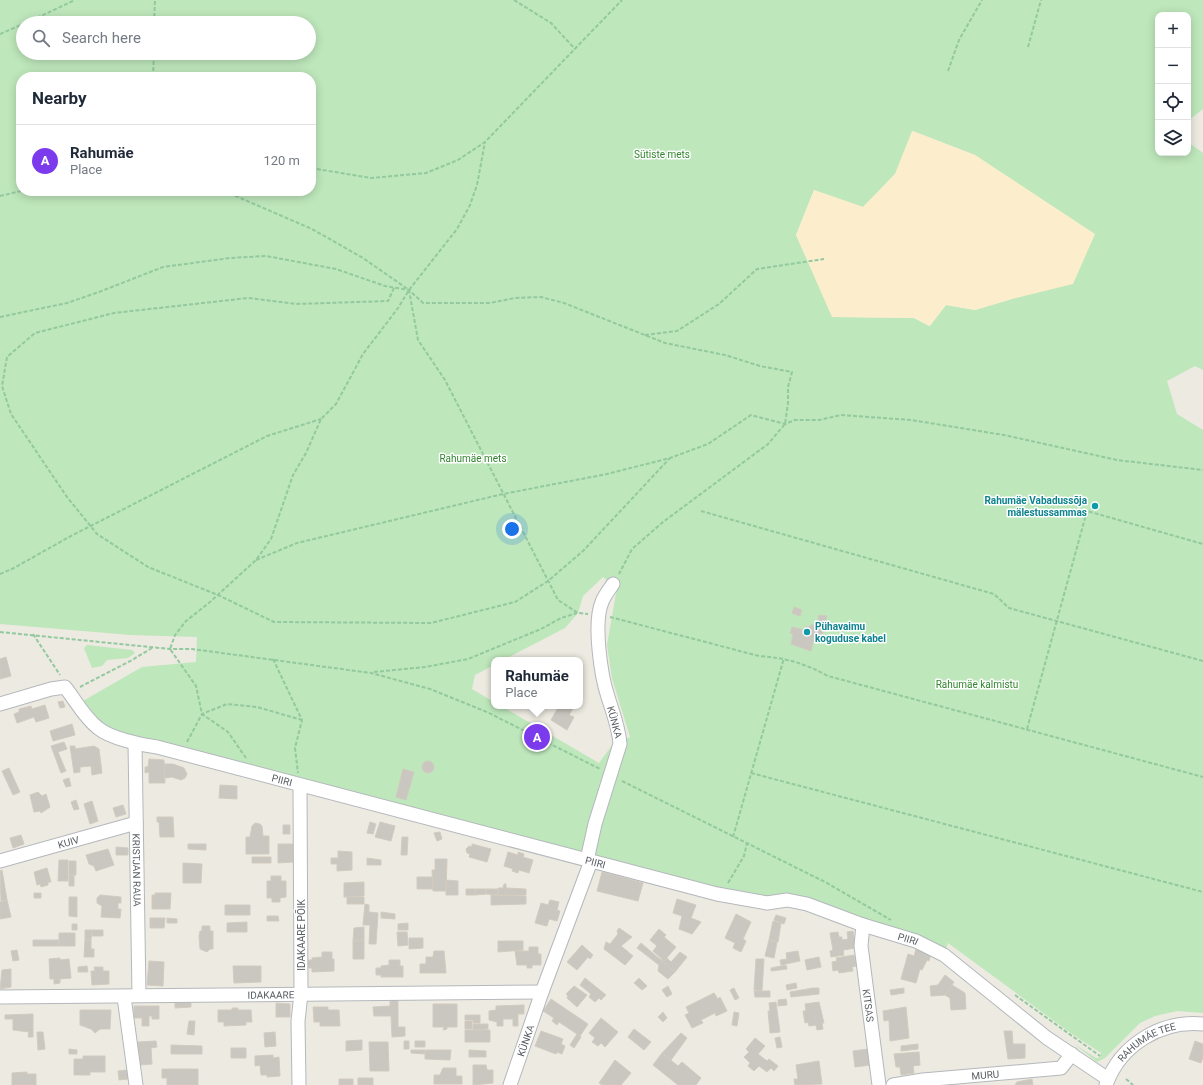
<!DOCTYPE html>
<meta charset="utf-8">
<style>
:root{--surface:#fff;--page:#f2f2f3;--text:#1f2937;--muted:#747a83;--line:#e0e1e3;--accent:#7c3aed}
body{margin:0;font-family:Roboto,sans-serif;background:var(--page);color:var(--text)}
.controls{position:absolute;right:12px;top:12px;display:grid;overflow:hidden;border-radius:8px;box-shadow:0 2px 10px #0003}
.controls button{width:36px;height:36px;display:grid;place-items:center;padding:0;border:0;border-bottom:1px solid var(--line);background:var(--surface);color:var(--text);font:20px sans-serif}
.you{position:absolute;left:512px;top:529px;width:14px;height:14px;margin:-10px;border:3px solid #fff;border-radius:50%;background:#1a73e8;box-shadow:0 0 0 6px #1a73e833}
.badge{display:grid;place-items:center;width:26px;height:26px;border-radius:50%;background:var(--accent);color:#fff;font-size:13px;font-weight:700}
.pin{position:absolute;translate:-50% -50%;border:2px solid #fff;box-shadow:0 1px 4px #0006}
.popup{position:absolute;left:491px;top:657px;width:92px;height:52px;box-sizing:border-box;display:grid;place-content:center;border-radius:8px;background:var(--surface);filter:drop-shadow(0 1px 3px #0005);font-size:13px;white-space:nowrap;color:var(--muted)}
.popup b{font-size:15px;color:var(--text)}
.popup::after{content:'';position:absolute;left:50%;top:100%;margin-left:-8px;border:8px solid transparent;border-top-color:var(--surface)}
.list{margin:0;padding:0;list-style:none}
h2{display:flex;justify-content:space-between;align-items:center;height:52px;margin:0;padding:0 16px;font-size:17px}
h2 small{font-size:13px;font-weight:400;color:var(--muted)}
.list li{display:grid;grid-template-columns:26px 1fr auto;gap:12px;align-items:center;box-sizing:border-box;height:72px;padding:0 16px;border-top:1px solid var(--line)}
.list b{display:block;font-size:15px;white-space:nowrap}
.list p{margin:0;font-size:13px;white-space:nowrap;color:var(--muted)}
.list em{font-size:13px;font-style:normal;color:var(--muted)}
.icon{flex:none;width:22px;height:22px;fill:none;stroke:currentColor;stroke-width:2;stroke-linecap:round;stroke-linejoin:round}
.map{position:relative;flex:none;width:1203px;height:1085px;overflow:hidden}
.search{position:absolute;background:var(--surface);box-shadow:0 2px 10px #0003;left:16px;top:16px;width:300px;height:44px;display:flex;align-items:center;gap:10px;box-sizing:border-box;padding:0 14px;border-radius:22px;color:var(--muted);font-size:15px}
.panel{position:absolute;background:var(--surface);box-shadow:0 2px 10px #0003;left:16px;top:72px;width:300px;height:124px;border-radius:16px}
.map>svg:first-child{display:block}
</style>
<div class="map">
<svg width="1203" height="1085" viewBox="0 0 1203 1085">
<rect width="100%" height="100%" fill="#edeae1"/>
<!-- green -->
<path fill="#bee7bb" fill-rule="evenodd" d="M0,0H1203V109L1188,121V15H1158V153H1188V142L1203,153V370L1195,366L1167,381L1177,414L1203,430V1013L1177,1011L1155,1016L1140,1023L1105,1058L1097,1062L1074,1044L1096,1058H1099L1101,1053L1072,1034L948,943L944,955L807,904L767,903L99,729L76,705L142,667L196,662L197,637L130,635L0,624ZM23,23H309V53H23ZM21,77H311V191H21ZM913,131L975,155L1020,186L1012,299L975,310L946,305L929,326L914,318L833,317L796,235L814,190L863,207L895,174ZM603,577L617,588L607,645L612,678L630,737L613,744L599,763L501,706H494V702L472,689L475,675L494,665V660H503L565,628L578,613L583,596Z
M87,645L132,650L135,653L128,658L107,660L102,666L92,668L84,648Z"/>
<!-- sand -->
<path fill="#fceecd" d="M912,131L975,155L1095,234L1073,284L1012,299L975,310L946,305L930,326L914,318L832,317L796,235L814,190L863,207L895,174Z"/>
<!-- building -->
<path fill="#cac6c0" stroke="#d2cbbf" d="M794,607L802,610L800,616L792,613Z
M819,615L827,616L822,636L815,634L811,651L791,644L793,634L790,633L792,627L805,630L806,626L809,627L812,624L816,629Z
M6,657L11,676L0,679V659Z
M63,701L65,707L60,708L58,702Z
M45,705L49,718L36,722L34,717L17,723L14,714L19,712V709L31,706L32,709Z
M559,706H568L573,708L569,715L574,717L567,730L551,720Z
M72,724L75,735L53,741L50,731Z
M64,742L67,749L58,752L66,771L61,773L51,746Z
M70,746H75V749L94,746L99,749L102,773L92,775L91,766L80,767V772L74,773Z
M149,759L164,760L165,783H149V772L145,773V767H148Z
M422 767a6 6 0 1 1 12 0a6 6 0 1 1-12 0Z
M164,764H173L184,768L187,774L185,778L181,780L172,777L165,778Z
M9,768L20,792L13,795L2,771Z
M403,769L414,772L406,800L396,797Z
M69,778L71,786L66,787L63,780Z
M220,785L237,786V799L219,798Z
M38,792L42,796L46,794L50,807L41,813L40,811L34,812L30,795Z
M76,800L79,809L74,810L71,802Z
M92,801L98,821L90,824L84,804Z
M123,805L126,814L116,817L113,808Z
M157,817H173L174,837H160L159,822H157Z
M370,822L376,824L373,834L367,833Z
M380,822L395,826L391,841L375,837Z
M255,823L260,824L262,826L263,836H269V854H246V837H250L252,826Z
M283,825H290V834H283Z
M440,832L442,839L437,841L434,833Z
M21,835L24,844L13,848L10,838Z
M402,837H408L407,855H401Z
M188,844H206V850L188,849Z
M278,844H293V862L278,863Z
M472,844L491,849L487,862L469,857L470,854L467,853L466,849L469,846L472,847Z
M116,847L128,848V855H116Z
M108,849L114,865L96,871L94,866L89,864L86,855Z
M338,851L352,852V870L337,871V864H331V858H338Z
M508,852L518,855V852L524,854L523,857L533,860L529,873L519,870L518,873L512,871L513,869L504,866Z
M252,857H271V863H252Z
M367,858L381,860V865H367Z
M435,859H447L446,891H433L432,870H435Z
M59,860H68V881H58Z
M69,861H76V875H69Z
M183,863L202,864L201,883H183Z
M47,868L51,882H48V885L41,887L40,884L37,885L34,872Z
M2,870L7,900L1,901L0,871Z
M602,872L643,883L638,901L597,891Z
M69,875H74V886H69Z
M271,876H281V881H286V897L280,898V902H272V898H267V881H271Z
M417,877H433V889H417Z
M446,880L458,881V895H446Z
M364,882V896L344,897V883Z
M504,884H506V888L526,889V895H498V888H503Z
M466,889H475V895H466Z
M475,889H486V894L475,895Z
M486,889H498V895L486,894Z
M34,893H41V898H34Z
M155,893H171L170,909H152V895H155Z
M100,895L121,897V903H118V909H121L120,918L101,917L102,906L97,903V898Z
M491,895L526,896V904L491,905Z
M69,897H77V917L69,916Z
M347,897H364V904H347Z
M677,899L696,905L691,918L701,922L692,934L679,929L682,916L673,913Z
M7,900L11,917L0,919V902Z
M550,900L559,902L557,910L560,911L557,921L549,919L547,926L535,923L541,903L548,905Z
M365,904L369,905V912L378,913L376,944H369L370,925H363Z
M225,905H250V915H225Z
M381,912L395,914V919L381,918Z
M736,914L751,922L743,939L746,941L741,952L733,948L735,943L725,938Z
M776,915L786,918L784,924L774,920Z
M267,916H278L279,921H267Z
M150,918H165L164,928H150Z
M167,918L177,919V923H167Z
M773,921L781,923L778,942L769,940Z
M247,922V932H227V923Z
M408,923V930H398V924Z
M72,924H77V930H72Z
M202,926H210V931H213V949H210L207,952L200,949L199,936L200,931H202Z
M364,927V940L353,941L354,928Z
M619,928L632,937L621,946L633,956L625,965L604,949L606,942L610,944L618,934L617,931Z
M659,929L666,935L664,937L676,947L664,961L653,951L657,946L650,940Z
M85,930H92L91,940H85Z
M92,930H103V936H92Z
M853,931L856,948L843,950L844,955L831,957L830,951L833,950L830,933L838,932L839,937H842V940L848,939L847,932Z
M397,932H407L408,945L398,946Z
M59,933H75V946H59Z
M409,938H423V948L409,949Z
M33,940H59V946H33Z
M85,940H91V949H94V957H84Z
M364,940V959H353V941Z
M769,940L777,942L774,958L765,956Z
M498,941H523V950L498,952Z
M641,943L675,972L668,979L658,971L659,965L637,948Z
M582,945L593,955L590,959L588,957L577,970L567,962Z
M529,947H538V954H541V965H532V968H527V965H517L515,951H529Z
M916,949L931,953L929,961L927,960L922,970L920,969L916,983L901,979L908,954L914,956Z
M17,950L19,960L13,961L11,951Z
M434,951H444L446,973H420V964H426V957H433Z
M798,951L800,961L781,965L780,960L787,959L786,953Z
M322,952H332V959H334V971L312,972V968H307V960H312V958L322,957Z
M680,952L687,957L675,972L658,958L664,961L667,958L671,962Z
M854,955L856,966L852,967L853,971L839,973L838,970L833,971L832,962L837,961L836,958Z
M819,957L821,967L807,970L805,960Z
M60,958V960L69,959L71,978L60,979V983L54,984V979H50L49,959Z
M756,959H764L762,991L754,990Z
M389,960H400V966H403V977H381V975H376V968H381V966L389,965Z
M149,961L164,962L163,986L147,985Z
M786,965L787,969L771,971V968Z
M87,966L88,972H78V967Z
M233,966H261V982L234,983Z
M94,967H103V971H109V984L92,985L91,971H95Z
M11,969V987L0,989L2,970Z
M945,975L954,982L945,995L931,996L930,986L938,985Z
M585,978L606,995L601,1000L599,998L595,1002L589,997L591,994L580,985Z
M639,978L647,986L642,990L634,983Z
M796,983L797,988L787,990L786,985Z
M952,985L965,993L966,1009L951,1010L950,998L945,995Z
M574,986L587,995L577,1007L567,998L568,996L566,994Z
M668,986L672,994L667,997L662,990Z
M734,988L739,998L735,1000L730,990Z
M813,988H819V994L791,997L790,992Z
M904,988V993L891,995L890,990Z
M754,991H770V997H755Z
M714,993L718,999L720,997L727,1011L716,1016L715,1013L701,1020L703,1023L692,1028L685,1015L689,1013L686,1007Z
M398,999V1027H405V1036L392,1037L391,1016H374L373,1007L390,1006V1000Z
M551,999L588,1024L580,1036L559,1022L557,1025L552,1021L554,1018L543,1011Z
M786,999L787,1005L778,1006V1000Z
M191,1002V1007L175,1008V1003Z
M776,1002L780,1032L770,1033L768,1011H770L769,1003Z
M819,1002L824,1023H822L823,1029L817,1030L816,1025L809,1026L808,1022L805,1023L803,1011H806L805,1004Z
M276,1003L290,1004V1017H276Z
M433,1004H457V1027H447V1029L443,1030L444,1027H433Z
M524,1005V1014H518V1026H513V1019H503V1026H497V1022L489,1020V1011L496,1010V1006Z
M134,1006H159V1019H152V1016H149V1026H142V1018H134Z
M313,1007H328V1010H339L340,1026H320V1022H314Z
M906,1007L909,1038L890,1041L889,1020L884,1021L883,1011Z
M232,1008H238V1010H251L252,1022H246V1025L224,1026V1022H218V1010H232Z
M80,1010H111L110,1029H100L95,1033L91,1029L80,1025Z
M663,1012L667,1018L663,1022L658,1017Z
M734,1012L739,1013L737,1026L732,1025Z
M33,1014V1037H28L29,1032L13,1030V1019H5V1015Z
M465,1015H480V1023H473V1020H465Z
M601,1018L618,1032L605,1047L601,1043L598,1046L592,1042L595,1038L589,1033Z
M189,1021H195L194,1035L187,1034Z
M465,1021H472V1029H465Z
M473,1024H488V1029L473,1030Z
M634,1029L651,1042L644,1050L628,1037Z
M465,1030H490V1042H465Z
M541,1031L563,1039L561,1044L565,1046L562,1054L557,1052L556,1054L535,1046Z
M1004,1031H1012L1013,1044H1025V1058L1008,1059Z
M37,1032H43L45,1049L38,1050Z
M275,1032L276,1046L265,1047L264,1033Z
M681,1033L687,1038L671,1060L662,1053Z
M577,1034L581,1037L574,1048L570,1045Z
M780,1037L782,1047L777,1048L775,1038Z
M755,1038L765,1046L758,1054L767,1061L769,1059L778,1066L774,1071L771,1068L767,1072L759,1066L754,1071L748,1066L750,1063L744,1057L749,1052L746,1049Z
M362,1040V1050L346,1051V1041Z
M156,1041L157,1047L151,1048L152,1064L140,1065L138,1042Z
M404,1041H409V1049H404Z
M415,1041H425V1047H415Z
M1195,1041L1203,1044V1057L1201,1063L1189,1059Z
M369,1042H388L389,1071H370Z
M918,1044V1049L901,1051V1046Z
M171,1045L202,1046V1054H171Z
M231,1048H246V1058H231Z
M69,1049L77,1050V1054H69Z
M868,1049L870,1065L855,1067L853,1051Z
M411,1050H425V1054L411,1053Z
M425,1050H451L450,1060L425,1059Z
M469,1050L486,1051V1057H469Z
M919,1052L920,1065L913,1066L914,1073L901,1075L900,1067H896L894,1054Z
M662,1053L678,1066L682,1062L701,1078L696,1085H678L653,1065Z
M273,1055V1058L279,1057L280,1076L267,1077V1075H261L260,1065L255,1066V1056Z
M83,1056H105V1072H90V1075H74V1059H83Z
M615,1060L631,1073L621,1085H602L599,1083Z
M819,1061L822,1084L795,1085L794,1079H798L796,1065Z
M473,1065H486L487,1070H493V1083L473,1085Z
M443,1068H456V1076H462V1084H434V1075H440Z
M162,1069H198V1085H167V1078H162Z
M127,1070L128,1079L119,1080L118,1071Z
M27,1072V1074H36V1085H12V1073Z
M358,1078H373V1085H358Z
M339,1079H353V1085H339Z
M1032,1079L1033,1085H1015L1017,1082Z"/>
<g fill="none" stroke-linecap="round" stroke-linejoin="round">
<!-- minor casing -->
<g stroke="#b4b8bc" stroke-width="15">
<g id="minor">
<path id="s1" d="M0,704L51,689L65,687C76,701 84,717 98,728C110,738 141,745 157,747L717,894L767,903L787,900L807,904L863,925L916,941L944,955L1047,1038L1108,1079"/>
<path id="s2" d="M135,744L139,995"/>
<path d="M587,860L595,824L620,744C619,728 613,713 608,697C601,676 593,623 602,602C604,596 609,590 613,584"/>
<path id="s3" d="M0,861L136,823"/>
<path id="s4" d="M863,925L861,946L879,1085"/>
<path id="s5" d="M0,997L542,992"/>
<path d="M124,997L136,1085"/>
<path d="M299,1085L298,1021L301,994L300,786"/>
<path id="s6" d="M510,1085L542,992L591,861"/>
<path id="s7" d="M893,1085L923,1080L1061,1068L1072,1054"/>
<path id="s8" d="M1106,1085C1120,1045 1161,1020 1203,1024"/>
</g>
</g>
<!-- path -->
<path stroke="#93c99e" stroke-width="2" stroke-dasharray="4 2" stroke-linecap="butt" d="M514,0L551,23L575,49
M26,23L75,0
M154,23L155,0
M0,34L23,24
M1028,47L1041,0
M948,71L959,40L982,0
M153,77L154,53
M311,168L371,178L426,173L458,160L485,142L622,0
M224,191L312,229L363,258L409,290L418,340L445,380L558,600L578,613L588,614
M0,196L21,191
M394,288L388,301L296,304L248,298L114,313L35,333L7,357L2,386L11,414L67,497L97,534L148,567L218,595L274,622L431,623L515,602L548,581L583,551L670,458
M0,317L67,303L99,292L163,267L230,258L266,256L336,269L385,286L409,290L423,303H490L515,298L541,297L564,303L665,343L725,355L760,366L792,372L788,387V403L785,424L768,444L663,522L632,549L619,574
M645,335L677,331L719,304L757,269L824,259
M701,511L994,594L1009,608L1203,661
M256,560L297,543L503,494L607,474L670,458L708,444L751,415L785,424L795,420H819L841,415L911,420L1004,435L1117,460L1203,470
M0,574L14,568L69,537L267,436L321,419
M610,617L759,656C786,658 804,663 828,676L1203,777
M0,632L170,649H192L371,673L430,689L487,712L600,769
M33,634L60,675
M273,659L302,720L295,748L298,773
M374,672L425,667L468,659L541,629L561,618L577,613
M80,687L132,660L152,648
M1027,729L1087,511L1203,544
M187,742L202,714L227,704L257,707L302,720
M246,758L228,732L202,714L196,686L170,649L175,635L186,621L210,602L256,560L271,539L293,475L306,453L321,419L336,404L363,354L398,308L409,290L457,229L470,205L477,185L485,142
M751,773L1203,892
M622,781L827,883L891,920
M733,837L784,658
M728,883L744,856L747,843
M1015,995L1100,1056
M1126,1079L1133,1085"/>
<!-- minor -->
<use href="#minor" stroke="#fff" stroke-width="13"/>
</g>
<!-- markers -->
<g fill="#0f9aa8" stroke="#fff" stroke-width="1.5">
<circle cx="1095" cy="506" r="4"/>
<circle cx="807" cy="632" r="4"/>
</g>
<g text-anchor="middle" stroke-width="3" stroke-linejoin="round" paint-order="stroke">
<!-- park labels -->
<g font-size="10" fill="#31852e" stroke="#fff">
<text x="662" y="158">Sütiste mets</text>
<text x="473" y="462">Rahumäe mets</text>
<text x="977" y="688">Rahumäe kalmistu</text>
</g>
<!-- culture labels -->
<g font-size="10" font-weight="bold" fill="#0d838f" stroke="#fff" text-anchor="end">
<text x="1087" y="504">Rahumäe Vabadussõja<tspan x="1087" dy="12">mälestussammas</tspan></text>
<text x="815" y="630" text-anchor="start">Pühavaimu<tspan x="815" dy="12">koguduse kabel</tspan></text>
</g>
<!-- street labels -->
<g font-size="10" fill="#595e63" stroke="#fff">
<text transform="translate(615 722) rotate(75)" y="4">KÜNKA</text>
<text dy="4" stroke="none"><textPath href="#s1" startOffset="312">PIIRI</textPath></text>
<text dy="4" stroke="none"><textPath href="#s3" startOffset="71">KUIV</textPath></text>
<text dy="4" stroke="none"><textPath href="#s1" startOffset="636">PIIRI</textPath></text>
<text dy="4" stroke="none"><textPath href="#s2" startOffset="126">KRISTJAN RAUA</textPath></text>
<text transform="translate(301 935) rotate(-90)" y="4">IDAKAARE PÕIK</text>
<text dy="4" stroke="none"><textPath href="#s1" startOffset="960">PIIRI</textPath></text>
<text dy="4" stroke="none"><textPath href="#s5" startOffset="271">IDAKAARE</textPath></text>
<text dy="4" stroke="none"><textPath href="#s4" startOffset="81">KITSAS</textPath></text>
<text dy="4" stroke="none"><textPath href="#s6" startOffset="47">KÜNKA</textPath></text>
<text dy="4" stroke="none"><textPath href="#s8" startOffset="62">RAHUMÄE TEE</textPath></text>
<text dy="4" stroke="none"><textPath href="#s7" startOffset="93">MURU</textPath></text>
</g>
</g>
</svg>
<div class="controls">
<button>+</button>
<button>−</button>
<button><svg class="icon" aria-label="locate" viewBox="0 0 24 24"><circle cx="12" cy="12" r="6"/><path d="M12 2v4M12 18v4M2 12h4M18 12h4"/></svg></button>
<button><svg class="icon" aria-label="layers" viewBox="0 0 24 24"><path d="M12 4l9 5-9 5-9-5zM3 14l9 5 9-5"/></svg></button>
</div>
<div class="you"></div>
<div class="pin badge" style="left:537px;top:737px">A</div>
<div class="popup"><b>Rahumäe</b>Place</div>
<div class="search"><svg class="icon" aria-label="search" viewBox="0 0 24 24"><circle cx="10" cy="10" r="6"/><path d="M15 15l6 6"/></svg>Search here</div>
<section class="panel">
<h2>Nearby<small></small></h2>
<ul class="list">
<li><span class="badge">A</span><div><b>Rahumäe</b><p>Place</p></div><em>120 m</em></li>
</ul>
</section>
</div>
